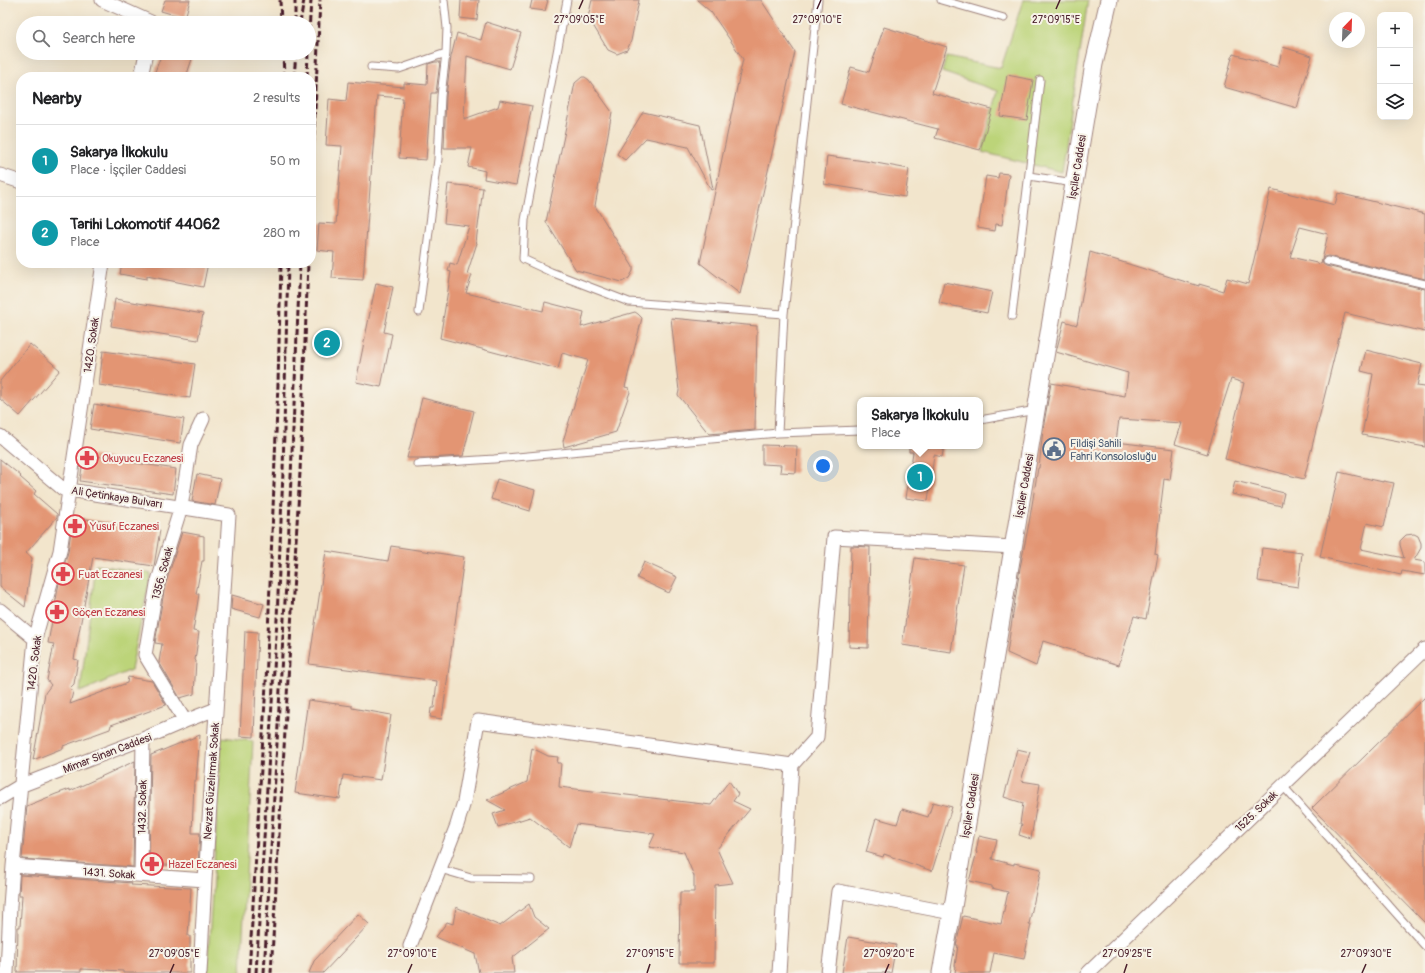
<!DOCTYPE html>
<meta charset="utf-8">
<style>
:root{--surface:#fff;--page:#f2f2f2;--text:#202124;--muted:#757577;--line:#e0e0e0;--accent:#b5179e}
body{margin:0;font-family:Pangolin,sans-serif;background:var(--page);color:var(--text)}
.controls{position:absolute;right:12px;top:12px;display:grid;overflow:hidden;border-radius:8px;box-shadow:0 4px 16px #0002}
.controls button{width:36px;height:36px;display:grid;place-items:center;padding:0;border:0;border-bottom:1px solid var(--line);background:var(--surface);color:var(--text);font:20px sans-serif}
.compass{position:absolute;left:1329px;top:12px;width:36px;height:36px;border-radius:50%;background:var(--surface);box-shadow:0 4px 16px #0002;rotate:23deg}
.you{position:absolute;left:823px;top:466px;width:14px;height:14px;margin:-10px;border:3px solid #fff;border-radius:50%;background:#1a73e8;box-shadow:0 0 0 6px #1a73e833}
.badge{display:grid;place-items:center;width:26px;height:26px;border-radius:50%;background:var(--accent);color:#fff;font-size:13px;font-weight:700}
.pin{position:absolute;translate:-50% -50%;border:2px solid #fff;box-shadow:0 1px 4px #0006}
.popup{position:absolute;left:857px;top:397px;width:126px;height:52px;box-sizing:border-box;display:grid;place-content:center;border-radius:8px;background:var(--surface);filter:drop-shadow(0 1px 3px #0005);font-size:13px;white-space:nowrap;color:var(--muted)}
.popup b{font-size:15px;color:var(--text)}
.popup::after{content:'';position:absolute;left:50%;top:100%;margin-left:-8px;border:8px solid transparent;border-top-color:var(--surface)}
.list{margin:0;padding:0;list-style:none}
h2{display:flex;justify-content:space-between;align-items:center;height:52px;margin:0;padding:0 16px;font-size:17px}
h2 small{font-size:13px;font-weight:400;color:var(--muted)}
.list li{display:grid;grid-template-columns:26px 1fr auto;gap:12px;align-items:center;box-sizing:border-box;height:72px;padding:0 16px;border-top:1px solid var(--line)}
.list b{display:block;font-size:15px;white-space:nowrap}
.list p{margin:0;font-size:13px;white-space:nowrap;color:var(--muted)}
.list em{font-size:13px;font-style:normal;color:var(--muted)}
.icon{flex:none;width:22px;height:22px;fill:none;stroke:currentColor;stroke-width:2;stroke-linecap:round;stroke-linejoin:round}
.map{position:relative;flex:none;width:1425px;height:973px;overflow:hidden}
.search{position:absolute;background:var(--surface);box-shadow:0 4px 16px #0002;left:16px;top:16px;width:300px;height:44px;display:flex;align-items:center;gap:10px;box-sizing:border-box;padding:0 14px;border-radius:22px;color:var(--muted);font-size:15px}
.panel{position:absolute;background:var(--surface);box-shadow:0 4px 16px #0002;left:16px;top:72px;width:300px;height:196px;border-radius:16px}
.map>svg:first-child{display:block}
</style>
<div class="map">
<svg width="1425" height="973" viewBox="0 0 1425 973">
<rect width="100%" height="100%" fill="#f7f3e8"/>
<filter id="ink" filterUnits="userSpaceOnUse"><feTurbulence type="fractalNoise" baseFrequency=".025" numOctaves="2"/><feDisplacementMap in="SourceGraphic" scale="8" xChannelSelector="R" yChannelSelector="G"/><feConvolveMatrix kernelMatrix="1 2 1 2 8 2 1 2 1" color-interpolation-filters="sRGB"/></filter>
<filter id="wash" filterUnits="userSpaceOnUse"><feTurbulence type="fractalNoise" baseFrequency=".012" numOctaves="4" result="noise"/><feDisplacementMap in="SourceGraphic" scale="16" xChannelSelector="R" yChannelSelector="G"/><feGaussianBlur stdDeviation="0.9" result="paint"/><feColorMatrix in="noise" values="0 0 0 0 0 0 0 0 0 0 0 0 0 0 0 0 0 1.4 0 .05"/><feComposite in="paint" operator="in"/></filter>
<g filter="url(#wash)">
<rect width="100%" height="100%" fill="#f2e5cc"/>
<!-- green -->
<path fill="#bcd479" stroke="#837a52" d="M1023,0H1088L1062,172L982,152L998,91L942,72L946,57L1001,68Z
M96,565L151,573L131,670L80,692Z
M222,737L253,741L241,973H207Z"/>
<g id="blocks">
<!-- building -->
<path fill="#e39573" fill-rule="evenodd" d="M165,0H190L185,18L161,11Z
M461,0H479L477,20L460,18Z
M532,0H548L545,11L530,9Z
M592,0H639L631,41L627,50L617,54L608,50L588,17Z
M697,0H761L795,52L740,294L700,263L743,59L711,12Z
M486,22L521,33L510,69L467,56L464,119L498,107L500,100L532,106L516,185L484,179L485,171L468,167L472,148H444L446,96L451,57L457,33L481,40Z
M884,27L947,47L932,93L992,109L980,150L935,138L938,129L841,104L851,67L869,72Z
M1283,47L1312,56L1297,108L1224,87L1233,54L1278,67Z
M162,53H176L192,59L186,77H180L173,74L172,77H153Z
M435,62H440L436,93H431L426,160L399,158L403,98L377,96L363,280L332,278L334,252L317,250L319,223L336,224L342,146L326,145L329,99L346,101L348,82L404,87V83L427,85L428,64Z
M1007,75L1033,80L1027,120L1000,116Z
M582,77H585L589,80L612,112L595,206L633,267V271L629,278L622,282L576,270L546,222L575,83Z
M643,112L700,125L713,189L711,190L688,147L646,138L625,160L617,154Z
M827,156L865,161L909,169L905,197L824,184Z
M999,173L1009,174L1002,225L996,224L995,231L978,228L986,176L998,178Z
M448,184L483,188L476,242L477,243L467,274L472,275L466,293L543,311L545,302L584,312L581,327L635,312L638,314L642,318L625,387L629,388L630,392L616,432L564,447L563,441L588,360L562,353L558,369L440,338L451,272L448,271L450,263L457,265L469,226L444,223Z
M1271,189L1335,205L1338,193L1425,214V279L1328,256L1324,257L1322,260L1323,264L1326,266L1425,289V332L1345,313L1304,479L1225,459L1244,383L1231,379L1207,454L1175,444L1182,423L1119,419L1116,442L1174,449L1170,480L1164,479L1155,554L1158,555L1146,619L1134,616L1119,665L1043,641L1036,666L1007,653L1020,568L1029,523L1038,468H1039L1043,429L1051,383L1125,396L1128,373L1056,352L1064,321L1077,325L1090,252L1199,286V284L1223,291L1227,278L1248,284ZM1300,227L1328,234L1321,264L1290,257Z
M122,263H208L203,287L147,276V279L120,274Z
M944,282L992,292L987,313L939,303Z
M376,283L393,287L384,332L392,334L381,387L356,382Z
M115,299L203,314L198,340L111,326Z
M671,318L757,326L755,430L709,434L678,395L679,391Z
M30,344L60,370L20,416L0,399V381Z
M1366,350L1422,364L1417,386L1425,387V447L1362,435L1373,374L1361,371Z
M103,351L195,364L190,398L99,385Z
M422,398L474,411L463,456L426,458H407Z
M94,404L184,419L180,443L90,429Z
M762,445L797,446L796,473L780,472L781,465L762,464Z
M909,446H944L942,457L934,455L928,501L906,498L913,452H909Z
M84,454L115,459V460L176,469L173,494L80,481Z
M0,459L21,476L20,477L36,491L34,494L57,514V517L26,553L32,558L25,607L0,587Z
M1339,472L1383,482V481L1394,483L1384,527L1367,523L1361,549L1404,558L1400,545V541L1406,535L1414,534L1418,536L1421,543V548L1414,560L1425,562V575L1402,571L1401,575L1320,557Z
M197,474L220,479L215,505L192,501Z
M497,479L535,490L530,511L491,499Z
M1235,481L1284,493L1281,506L1232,494Z
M73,517L160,530L154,566L93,557L74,659L78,660L74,684L70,688L73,692L70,704L127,683L128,677L152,681L166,705L111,725L110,729L63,746V748L33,760L45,693L51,685L47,680L54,644L48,643L59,583L68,552Z
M182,532L204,536V561H202L196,594H199L193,631L199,632L195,660L196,661L194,694L180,698L159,662L162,644L155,643L165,586Z
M391,546L464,557L442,719L430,717L431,708H434L437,681L309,664L326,551L388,561Z
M851,546L870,547L868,648L849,647Z
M1262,548L1302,553L1298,587L1258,581Z
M915,558L964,565L951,652L902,645Z
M644,562L677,577L669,593L637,578Z
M232,595L264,604L260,617L231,609Z
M245,631L258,632L254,737L240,736Z
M1425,697V923L1312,808Z
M308,700L352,706V708L391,715L381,780L343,775L340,799L295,793Z
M200,735L196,781H194L192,833H200L198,867L149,864L151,755Z
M532,748L548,756L558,757L557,763H561L559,787L711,805L729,781L738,794L733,801L750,809L717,849L733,883L715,885L714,963H679L680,892H694V876L684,852L649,847L655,834L576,824L569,847L530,817L498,827L493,814L505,810L487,800L527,782Z
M1017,749L1030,752L1021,781L1040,784L1031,839L1019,835L1022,824H1020L1023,803L1004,797Z
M135,761L133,867L22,859L27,806L56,794L70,789V791Z
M933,802L952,807L932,871L884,854L883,857L866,852L876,818L897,824L902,809L928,817Z
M979,836L997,840L992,859L1014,865V863L1041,869L1029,924H1031L1024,959L994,953L990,973H955L956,966H955L958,945H956L963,916L1001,924L1008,892L992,888V886L969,881L977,852H976Z
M20,875L132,883L131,885L191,888L188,936H190V973H123V971L81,969V972H17L18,927H20L22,895H19Z
M529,904L534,917L549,929L512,958L514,973H479L475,954L436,937L447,922L453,924L456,907L500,926Z
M358,914L369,924L323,973H309L314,961Z
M848,937L896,945L891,973H842Z"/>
</g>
</g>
<g filter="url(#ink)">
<use href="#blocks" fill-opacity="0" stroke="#9e827c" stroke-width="1"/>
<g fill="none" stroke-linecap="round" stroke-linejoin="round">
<!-- service casing -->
<g stroke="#9e827c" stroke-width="9">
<path id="service" d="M567,0L525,220L523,259L551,272L629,302L784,314
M941,0L1004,18
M371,67L399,69L446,53L447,28L444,0
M1029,176L1074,183
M1327,261L1425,284
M419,312L438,159L441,96L446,53
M1012,316L1040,80
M980,420L1036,410
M778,433L784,314L818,0
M417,464L494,459L778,433L860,430
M1283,786L1425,946
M440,869L471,878L531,879"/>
</g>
<!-- minor casing -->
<g stroke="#9e827c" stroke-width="15">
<path id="minor" d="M102,0L153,23
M141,77L146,53
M0,175L21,182
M0,436L63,489L229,515L205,880L200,973
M0,610L35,639
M185,721L145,655L157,584L181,507L191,445L203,419
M0,798L20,786L143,739L185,721L216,709
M13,866L205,880
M141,875L143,739
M410,946L457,825L464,802L478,721L792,765
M7,973L10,906L13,866L35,639L60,551L103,263
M779,973L792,765L817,737L834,537L1013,547
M828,973L838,891L952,913
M1088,973L1425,649"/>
</g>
<!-- tertiary casing -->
<g stroke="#9e827c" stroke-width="19">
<path id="tertiary" d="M941,973L952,913L1094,64L1109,0"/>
</g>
<!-- service -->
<use href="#service" stroke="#fff" stroke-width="7"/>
<!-- minor -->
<use href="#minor" stroke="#fff" stroke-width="13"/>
<!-- tertiary -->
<use href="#tertiary" stroke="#fff" stroke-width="17"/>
<!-- rail -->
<path stroke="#4a1f2b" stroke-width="3" stroke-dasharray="6 3" stroke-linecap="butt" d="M280,0L281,23
M295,23V0
M300,23L304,0
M309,32L311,0
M283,53L284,77
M294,77L296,53
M307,77L308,53
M311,199L320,0
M249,973L266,684L278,384L281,263
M256,973L277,619L283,472L288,263
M264,973L288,548L300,263
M271,973L300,472L308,263"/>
</g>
</g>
<!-- ticks -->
<path fill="none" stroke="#4a1f2b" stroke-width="1.5" d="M579,9L583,0M817,9L821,0M1056,9L1060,0M170,973L174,964M408,973L412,964M647,973L650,964M885,973L889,964M1124,973L1127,964M1362,973L1366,964"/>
<!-- icons -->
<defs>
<g id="civic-ring" transform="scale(1.15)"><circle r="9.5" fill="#f7f3e8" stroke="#5c6f8a" stroke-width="1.5"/><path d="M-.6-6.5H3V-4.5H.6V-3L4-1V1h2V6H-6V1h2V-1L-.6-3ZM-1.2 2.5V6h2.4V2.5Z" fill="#5c6f8a"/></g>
<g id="pharmacy-ring" transform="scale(1.15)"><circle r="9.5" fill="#f7f3e8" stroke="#e0444e" stroke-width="1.5"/><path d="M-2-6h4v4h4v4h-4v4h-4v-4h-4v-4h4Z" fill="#e0444e"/></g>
</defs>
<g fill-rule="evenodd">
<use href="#civic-ring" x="1054" y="449"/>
<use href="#pharmacy-ring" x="87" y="458"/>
<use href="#pharmacy-ring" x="75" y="526"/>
<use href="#pharmacy-ring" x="63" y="574"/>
<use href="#pharmacy-ring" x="57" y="612"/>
<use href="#pharmacy-ring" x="152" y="864"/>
</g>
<g text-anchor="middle" stroke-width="4" stroke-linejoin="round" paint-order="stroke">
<!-- street labels -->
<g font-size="11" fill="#4a1f2b" stroke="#f7f3e8">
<text transform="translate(1077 167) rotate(-81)" y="4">İşçiler Caddesi</text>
<text transform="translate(91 345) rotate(-82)" y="4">1420. Sokak</text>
<text transform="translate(1024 486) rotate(-80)" y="4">İşçiler Caddesi</text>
<text transform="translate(117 497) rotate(9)" y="4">Ali Çetinkaya Bulvarı</text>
<text transform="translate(162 573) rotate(-75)" y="4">1356. Sokak</text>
<text transform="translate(34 663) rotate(-83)" y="4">1420. Sokak</text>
<text transform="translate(107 753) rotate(-21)" y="4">Mimar Sinan Caddesi</text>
<text transform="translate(211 781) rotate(-86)" y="4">Nevzat Güzelırmak Sokak</text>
<text transform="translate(970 806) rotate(-81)" y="4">İşçiler Caddesi</text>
<text transform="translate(142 807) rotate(-89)" y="4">1432. Sokak</text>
<text transform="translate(1256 811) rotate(-44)" y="4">1525. Sokak</text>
<text transform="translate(109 873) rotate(4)" y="4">1431. Sokak</text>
</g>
<!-- service labels -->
<g font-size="11" fill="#4e5e75" stroke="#f7f3e8" text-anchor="start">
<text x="1070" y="447">Fildişi Sahili<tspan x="1070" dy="13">Fahri Konsolosluğu</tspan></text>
</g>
<!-- health labels -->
<g font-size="11" fill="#be3a42" stroke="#f7f3e8" text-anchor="start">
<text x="102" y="462">Okuyucu Eczanesi</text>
<text x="90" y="530">Yusuf Eczanesi</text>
<text x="78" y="578">Fuat Eczanesi</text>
<text x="72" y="616">Göçen Eczanesi</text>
<text x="168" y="868">Hazel Eczanesi</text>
</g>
</g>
<g font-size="10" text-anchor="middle" fill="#4a1f2b" stroke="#f7f3e8" stroke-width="4" stroke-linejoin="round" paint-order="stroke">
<text x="579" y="23">27°09'05"E</text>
<text x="817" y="23">27°09'10"E</text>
<text x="1056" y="23">27°09'15"E</text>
<text x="174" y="957">27°09'05"E</text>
<text x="412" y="957">27°09'10"E</text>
<text x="650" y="957">27°09'15"E</text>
<text x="889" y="957">27°09'20"E</text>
<text x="1127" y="957">27°09'25"E</text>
<text x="1366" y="957">27°09'30"E</text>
</g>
</svg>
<div class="controls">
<button>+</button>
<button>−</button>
<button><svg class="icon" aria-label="layers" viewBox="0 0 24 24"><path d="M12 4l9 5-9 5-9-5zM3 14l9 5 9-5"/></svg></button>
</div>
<svg class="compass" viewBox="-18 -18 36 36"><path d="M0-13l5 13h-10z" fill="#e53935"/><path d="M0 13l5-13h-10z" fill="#757577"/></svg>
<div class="you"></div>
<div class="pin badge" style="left:920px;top:477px;background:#0f9aa8">1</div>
<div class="popup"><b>Sakarya İlkokulu</b>Place</div>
<div class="pin badge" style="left:327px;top:343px;background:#0f9aa8">2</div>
<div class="search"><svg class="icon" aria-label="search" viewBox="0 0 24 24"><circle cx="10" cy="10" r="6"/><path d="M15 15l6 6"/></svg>Search here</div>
<section class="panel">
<h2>Nearby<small>2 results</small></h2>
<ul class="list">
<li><span class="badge" style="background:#0f9aa8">1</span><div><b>Sakarya İlkokulu</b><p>Place · İşçiler Caddesi</p></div><em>50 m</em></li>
<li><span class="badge" style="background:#0f9aa8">2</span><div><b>Tarihi Lokomotif 44062</b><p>Place</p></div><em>280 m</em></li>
</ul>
</section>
</div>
